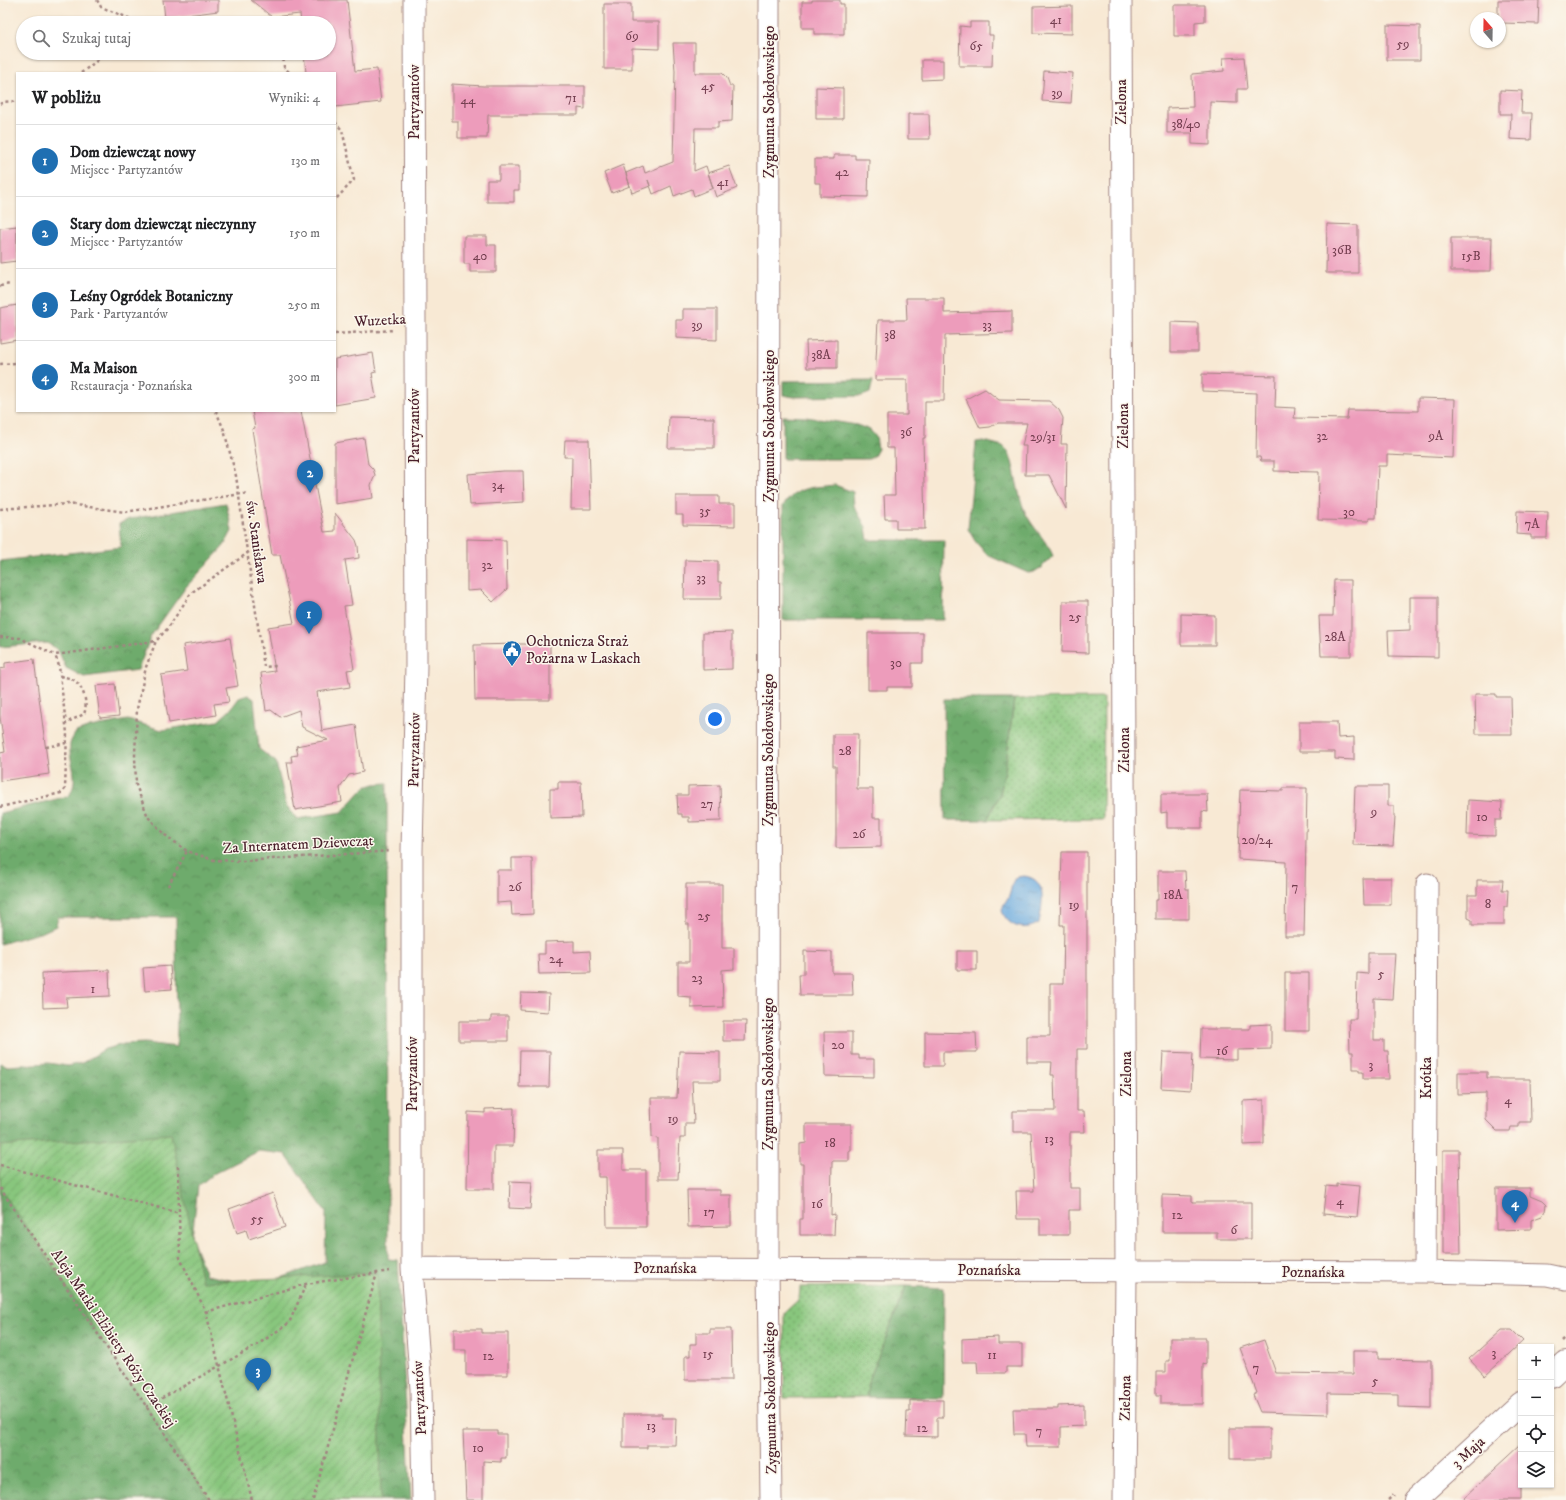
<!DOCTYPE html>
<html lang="pl">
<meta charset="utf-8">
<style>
:root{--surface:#fff;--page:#f2f2f2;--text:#202124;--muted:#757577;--line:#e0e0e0;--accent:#1f6fb2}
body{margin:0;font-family:"IM FELL DW Pica",serif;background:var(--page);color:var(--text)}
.controls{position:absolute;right:12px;bottom:12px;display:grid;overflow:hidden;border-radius:0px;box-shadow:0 1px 3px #0004}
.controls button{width:36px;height:36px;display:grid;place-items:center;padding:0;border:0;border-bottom:1px solid var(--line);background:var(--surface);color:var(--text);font:20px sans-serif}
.compass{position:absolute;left:1470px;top:12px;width:36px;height:36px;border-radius:50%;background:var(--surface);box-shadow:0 1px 3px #0004;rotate:340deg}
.you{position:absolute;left:715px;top:719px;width:14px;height:14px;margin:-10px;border:3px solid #fff;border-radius:50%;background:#1a73e8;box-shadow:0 0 0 6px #1a73e833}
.badge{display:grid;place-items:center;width:26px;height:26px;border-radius:50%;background:var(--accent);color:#fff;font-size:13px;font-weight:700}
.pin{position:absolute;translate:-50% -33px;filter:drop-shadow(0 1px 2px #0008)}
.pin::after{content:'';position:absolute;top:21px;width:14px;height:12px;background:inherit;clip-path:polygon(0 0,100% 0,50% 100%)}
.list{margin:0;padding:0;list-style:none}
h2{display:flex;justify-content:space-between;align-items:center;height:52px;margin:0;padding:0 16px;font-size:17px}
h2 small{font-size:13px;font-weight:400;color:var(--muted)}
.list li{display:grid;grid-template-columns:26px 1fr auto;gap:12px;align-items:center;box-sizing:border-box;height:72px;padding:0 16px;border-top:1px solid var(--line)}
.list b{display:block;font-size:15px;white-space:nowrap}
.list p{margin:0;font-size:13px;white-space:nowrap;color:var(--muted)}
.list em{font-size:13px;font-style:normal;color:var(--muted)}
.icon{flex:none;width:22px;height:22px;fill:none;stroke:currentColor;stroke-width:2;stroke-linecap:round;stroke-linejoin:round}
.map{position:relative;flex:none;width:1566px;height:1500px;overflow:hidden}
.search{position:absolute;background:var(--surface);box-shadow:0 1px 3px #0004;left:16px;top:16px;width:320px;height:44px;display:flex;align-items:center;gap:10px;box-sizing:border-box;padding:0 14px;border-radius:22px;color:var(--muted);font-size:15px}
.panel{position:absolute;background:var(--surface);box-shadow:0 1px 3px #0004;left:16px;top:72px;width:320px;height:340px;border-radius:0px}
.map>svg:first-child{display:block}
</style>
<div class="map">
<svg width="1566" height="1500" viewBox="0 0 1566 1500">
<defs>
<pattern id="grass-dots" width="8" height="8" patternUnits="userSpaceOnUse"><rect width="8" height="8" fill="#88c67d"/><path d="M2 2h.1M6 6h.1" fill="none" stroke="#71a067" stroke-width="1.8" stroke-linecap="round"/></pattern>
<pattern id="forest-crowns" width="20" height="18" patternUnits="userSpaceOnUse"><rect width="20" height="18" fill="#6eab6c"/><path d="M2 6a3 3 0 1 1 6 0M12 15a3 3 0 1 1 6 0" fill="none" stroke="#5c8b59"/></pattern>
<pattern id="garden-furrows" width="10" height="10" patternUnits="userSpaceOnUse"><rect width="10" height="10" fill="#88c67d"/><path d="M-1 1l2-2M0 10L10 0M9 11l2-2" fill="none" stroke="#71a067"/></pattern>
<pattern id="water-ripples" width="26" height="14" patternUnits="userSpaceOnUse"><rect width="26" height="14" fill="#6cabdf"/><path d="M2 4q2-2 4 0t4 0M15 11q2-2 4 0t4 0" fill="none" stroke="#5b8bb5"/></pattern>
</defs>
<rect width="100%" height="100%" fill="#fbf7ec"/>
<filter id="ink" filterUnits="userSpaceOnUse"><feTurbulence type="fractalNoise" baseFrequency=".025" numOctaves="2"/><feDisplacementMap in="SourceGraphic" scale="8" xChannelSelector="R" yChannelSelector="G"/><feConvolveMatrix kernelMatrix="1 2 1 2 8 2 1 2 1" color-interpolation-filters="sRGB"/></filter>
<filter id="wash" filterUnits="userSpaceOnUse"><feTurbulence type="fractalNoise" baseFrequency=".012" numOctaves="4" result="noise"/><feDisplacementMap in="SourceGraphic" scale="16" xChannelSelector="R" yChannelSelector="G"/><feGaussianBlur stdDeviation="0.9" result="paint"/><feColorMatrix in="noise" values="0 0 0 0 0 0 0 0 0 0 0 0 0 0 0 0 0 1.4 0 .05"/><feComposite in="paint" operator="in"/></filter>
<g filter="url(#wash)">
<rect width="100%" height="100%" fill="#f8e9d4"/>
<!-- grass -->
<path fill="url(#grass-dots)" stroke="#697254" d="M1104,698L1103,819L987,820L1000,794L1005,771L1014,699Z
M906,1286L868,1383L867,1397L784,1398V1313L799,1299L800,1287Z"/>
<!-- forest -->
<path fill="url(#forest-crowns)" stroke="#5c654c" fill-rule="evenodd" d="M873,380L870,393L862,396L794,397L783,395V381Z
M783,416L806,417L857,425L870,430L876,437L878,449L874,456L869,459H783Z
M984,441L1003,446L1009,452C1016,471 1017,493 1025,512C1032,527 1048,542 1053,556L1042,567L1034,572L1028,573L987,555L975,541L968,529L976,442Z
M835,485L853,492L854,506L866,527L868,540H944L943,620H783V506C798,485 811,488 835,485Z
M226,503L232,531L224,546L186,587L151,636L138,670L84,677L66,668L58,650L47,643L0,647V561L121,547L119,524L129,519Z
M248,695L254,699L259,749L276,762L286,805L297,819L342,812L365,787L374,784L387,783L388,1259L398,1260L411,1500H0V1063L8,1066L48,1063L68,1066L82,1063L105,1049L124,1044L145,1043L177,1047L176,917H58L56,926L43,932L0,944V813L69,796C81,777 68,762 70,744C71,740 74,736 76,732L90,727L128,720L162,730L218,721L230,710L239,698ZM259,1151L285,1154L326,1212L325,1262L259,1286L206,1275L192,1238L198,1186L213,1174Z
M944,699H1014L1005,771L1000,794L987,820H945Z
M906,1286L944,1288L943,1398L867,1397L868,1383Z"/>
<!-- garden -->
<path fill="url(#garden-furrows)" stroke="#697254" d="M171,1134L202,1282L377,1273L381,1500H210L0,1188V1146Z"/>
<!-- water -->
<path fill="url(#water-ripples)" stroke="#5b6585" d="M1024,876C1049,879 1042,906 1039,923C1024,932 1008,927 1002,911C1003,904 1007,902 1009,896C1012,888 1011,883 1016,877Z"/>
<g id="blocks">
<!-- building -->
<path fill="#ed9cbb" d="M163,0H218V11L165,18Z
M251,0H347L355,71L377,69L381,102L335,107V73H306L304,53H329V23H301L300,14L272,17Z
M812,0H840V4H844V34H814V28H802V2H812Z
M1498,0H1539L1538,24L1500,23V18H1498Z
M604,4H631V22H659V49L632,48V69H604Z
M1174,5H1205V21L1195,22V36H1174Z
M1072,6V34L1033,33V7Z
M970,22H989V35H993L992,66H959L960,26L970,27Z
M1387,25L1420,26V60H1387Z
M673,43H695V73H722L727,78L730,86H733L732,121L718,122V128H695L694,171L706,166L713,188L694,196L692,189L674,196L671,186L653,194L648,180L650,186L632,193L626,173L643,166L645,173L673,162L675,71Z
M1244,57L1247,89H1237V103L1210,102V145L1192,144V133H1167V108L1193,107L1192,74L1224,71L1223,58Z
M922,60H943V79L922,80Z
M1044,71L1073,73L1071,103L1042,101Z
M452,84L483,86H585V109L578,108V115H488L487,138H458V121H452Z
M816,87L843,88V119H816Z
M1500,90L1522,91L1521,113H1532L1531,140L1510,139L1511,114H1500Z
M908,114H929L930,139H908Z
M834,155H855V159H869L868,197L820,196V183H815V159H834Z
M623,165L630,186L612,193L604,173Z
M499,166H519V190H514V202H487V180H499Z
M729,166L737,188L716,197L708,173Z
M1327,224L1358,225V273H1326Z
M17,226V261L0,263V228Z
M464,236H487V245H496V272H470V264H464Z
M1451,238H1492L1491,271H1451Z
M906,298H944V313L1012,311V333L945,335L944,401H925V438H923L925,529H896V519H885L884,495H895L894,448H887V415H907V380H875L878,320H907Z
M17,305V340L0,343V308Z
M683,309H717V340L676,338V320H683Z
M1171,322L1198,323V352H1171Z
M837,340V368H807L806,341Z
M373,353L376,372L372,373L376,398L335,405V359Z
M1202,374L1276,376L1275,407L1295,408L1294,418L1347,419L1348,410L1418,411V398L1455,399L1453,458L1387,455V466H1378L1376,518H1369V521L1318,520L1319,472L1274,471V461H1261L1260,457H1256L1257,393L1202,391Z
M985,389L999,400L1049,401L1059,410L1063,418L1061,444H1067L1066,509L1049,475H1025L1026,446H1022L1027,423H998L990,427L980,428L966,399Z
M252,411H301L324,532L335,531V513L356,540L358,546L359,558L345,560L352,605L344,606L354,669L347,670L350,687L317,692L322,731L356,725L363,772L349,775L340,788L342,802L295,810L287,762H292L291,756L298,755L296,746L328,740L302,727L299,710L280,717L271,710L266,711L261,673L275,671L268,627L294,623L280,555H272L252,429L255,428Z
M669,417L714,418V448H668Z
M364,438L368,464L373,469L375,475L371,485L373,498L335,504V443Z
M565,440H589L591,509H571L572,457H564Z
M503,471H523L524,502L470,505L468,474Z
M676,496H719V504H735V526L683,525V515H676Z
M1517,511L1548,512L1547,538H1531V535L1516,534Z
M467,539L506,540L507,589L493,602L481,590L467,591Z
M685,560L718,561V582H721V599H684Z
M1334,580H1351V656H1321L1319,616H1333Z
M1410,597H1438V657L1389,656L1388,631L1410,630Z
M1063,601H1088V653L1062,652Z
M1181,614L1215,615V645H1181Z
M732,632V669L703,670V633Z
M868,633H923V663H912V687H887V690H868Z
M230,638L238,686L226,688L229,702L214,704L216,715L169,723L161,675L187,671L183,645Z
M519,644H550V700H475L474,645Z
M34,659L49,774L0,781V753L5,752L0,717V669L5,668V663Z
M115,684L119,716L100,718L96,686Z
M1475,694H1496V697H1511L1512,734H1476Z
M1299,722H1337L1338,738L1354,737V760L1335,759V752H1299Z
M833,734H858L857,789H873V818H881V847L836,848V766H833Z
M558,782H581L582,817L550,818V789H558Z
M720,785L721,821L689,822V817H682V814H678L677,795H688V786Z
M1355,786H1388V806H1394V817H1395L1393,846L1353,845Z
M1283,788H1307L1304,936H1285L1286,862L1238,859L1240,790L1283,791Z
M1161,794H1207L1208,812L1202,811V828H1167V812L1161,813Z
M1468,800L1502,802L1501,820H1495V836L1467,835Z
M1062,852H1087V1049H1077V1111H1084L1085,1132H1070V1188H1080V1210H1069V1235H1040V1219H1017L1016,1191H1034L1031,1132H1013V1111H1055L1054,1075H1051L1052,1062H1027V1036H1050V984H1063L1064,925H1060Z
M512,858H532L533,914L512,915L511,902L497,903V870H512Z
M1158,871H1185L1186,889H1189V919H1155V900H1158Z
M1363,878H1391V905H1364Z
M1477,880H1503L1502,890H1508L1507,907H1504V925H1472V920L1468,918V895H1477Z
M686,884H722V948H734V969L722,970L723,1007L691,1008V997L678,996V962H689V924H686Z
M574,941V952L590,951L591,973L539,974L538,954H545V942Z
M804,951L832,952V973H852L853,995H800L799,974H804Z
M957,951H977V970H957Z
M1368,953H1395L1392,999L1374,998V1040H1384V1051H1388L1389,1079H1363V1072H1359V1069H1353V1052H1350L1349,1019H1356L1357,973L1368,974Z
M170,966L172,989L145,991L143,968Z
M109,970L110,996L66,998L67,1007L43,1008L42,973Z
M1285,973H1309V1031H1285Z
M521,993L549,994L548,1012L520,1010Z
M491,1016H508V1041H459V1021H491Z
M723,1021H746L745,1041H723Z
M1271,1024V1049L1237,1050V1060L1200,1059L1201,1029H1250V1025Z
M824,1032H852V1055H859V1059H874V1077L825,1076Z
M925,1032L976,1033L977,1052H943V1066H925Z
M520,1051H550L549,1087H519Z
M679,1051L720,1052V1081H692L694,1123H685V1138H680L678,1179H658V1138L652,1137L651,1098H677Z
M1163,1052L1193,1053L1191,1090L1161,1088Z
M1458,1072H1487V1078H1498L1500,1079H1530L1531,1122H1519V1127H1511L1510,1131H1497L1486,1120V1093L1458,1094Z
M1264,1100V1144L1243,1145V1101Z
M514,1108L513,1146H494V1189H467L468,1112L485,1113V1109Z
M806,1124H851V1151H849V1161H832L831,1215L835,1214L834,1235H800V1219H803V1164H800V1144L806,1143Z
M598,1150H623V1170H646V1227H607L606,1177H598Z
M1443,1150H1459L1461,1254H1443Z
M510,1181L532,1182L530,1209L509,1208Z
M1337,1184L1360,1186L1357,1217L1323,1214L1326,1186L1337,1187Z
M1496,1188H1530V1196L1542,1201L1546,1205L1545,1211L1542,1216L1531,1220V1229L1496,1230Z
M687,1190H720V1195H731V1226L688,1227Z
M273,1193L285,1227L249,1239L246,1230L237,1233L229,1209Z
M1162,1195L1192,1196V1202H1251V1239H1217V1232H1162Z
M454,1329H482V1333H508V1375H466V1350H454Z
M710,1329H731L732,1380H685V1356H690V1344H696V1333H710Z
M1501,1330H1512L1523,1341L1485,1376L1469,1359Z
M998,1337V1344H1022V1367H1006V1373H978L977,1362H962V1339Z
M1170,1338H1206V1364L1203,1363V1404H1161V1395H1156V1372H1166V1361H1170Z
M1264,1340L1276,1373L1353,1374V1351H1378V1359L1431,1360V1408L1398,1407V1394L1328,1393V1414L1260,1412L1253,1395L1257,1393L1240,1348Z
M910,1400H943V1418H937V1437L906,1436L907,1412H910Z
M1084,1405V1426L1061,1427V1447H1026L1025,1434H1014L1013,1409H1058V1406Z
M623,1414H662V1418H676L675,1445H647V1448H623Z
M1230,1428H1270V1459H1230Z
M463,1431H497V1434H506V1458H501V1462L483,1461V1500H466Z
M1521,1445V1500H1462L1495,1469Z"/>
</g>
</g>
<g filter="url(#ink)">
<use href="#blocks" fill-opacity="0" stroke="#a18480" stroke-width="1"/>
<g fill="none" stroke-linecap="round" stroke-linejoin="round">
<!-- minor casing -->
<g stroke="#a18480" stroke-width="23">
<path id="minor" d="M414,0L416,665L412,851V1268L421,1389L423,1500
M769,0L768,1268L771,1500
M1121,0L1126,1271L1124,1500
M412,1268L1425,1272L1547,1275L1566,1279
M1425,1272L1427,884"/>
</g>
<!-- tertiary casing -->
<g stroke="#a18480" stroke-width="24">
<path id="tertiary" d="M1551,1376L1566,1362
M1415,1500L1521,1403"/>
</g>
<!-- path -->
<path stroke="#a18480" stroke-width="2.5" stroke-dasharray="3 3" stroke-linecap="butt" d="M97,0L101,7L141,23
M275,16L276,22
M269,23H280
M283,53L284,67L290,73
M81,73L107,53
M0,104L3,102L17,101
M335,122L342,130L354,180L335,200
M0,286L10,284
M335,334L394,330
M0,364L17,363
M216,411L224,430L236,476L264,667L276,666
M0,509L68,504L125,512L248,493
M249,552L191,593L168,628L156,641L146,667L137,709L135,755L136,785L148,817L165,835L187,851L214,860L243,861L391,851
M0,637L20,638L55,655L156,641
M60,676C64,677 72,678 75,681C84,687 88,705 84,714L66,723
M46,747L66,743
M0,807L61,793L65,789L67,733L59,666L55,655
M168,886L187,851
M0,1165L179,1213
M178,1166L180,1258L206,1312L252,1500
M0,1188L209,1500
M206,1312L306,1284L390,1271
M1562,1341L1566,1337
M146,1407L257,1345L289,1323L306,1284
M313,1500L377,1273
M1388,1500L1394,1495"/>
<!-- minor -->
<use href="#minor" stroke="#fff" stroke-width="21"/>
<!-- tertiary -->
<use href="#tertiary" stroke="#fff" stroke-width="22"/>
</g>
</g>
<!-- icons -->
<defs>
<g id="civic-pin" transform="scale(1)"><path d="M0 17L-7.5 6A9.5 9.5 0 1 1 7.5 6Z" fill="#1f6fb2" stroke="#fbf7ec"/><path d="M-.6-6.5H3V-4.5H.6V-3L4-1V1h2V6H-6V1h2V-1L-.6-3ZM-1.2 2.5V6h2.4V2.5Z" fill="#fff"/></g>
</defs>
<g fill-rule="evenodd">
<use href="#civic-pin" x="512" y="650"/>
</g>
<g text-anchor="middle" stroke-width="3" stroke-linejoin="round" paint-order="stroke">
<!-- number labels -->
<g font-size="13" fill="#733e4f">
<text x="1056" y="24">41</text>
<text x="632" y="40">69</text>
<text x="1403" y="48">59</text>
<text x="976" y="50">65</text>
<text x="708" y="90">45</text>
<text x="1057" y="97">39</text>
<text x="571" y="102">71</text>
<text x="468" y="104">44</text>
<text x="1186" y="128">38/40</text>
<text x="842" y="176">42</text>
<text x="723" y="186">41</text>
<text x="1342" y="254">36B</text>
<text x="480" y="260">40</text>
<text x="1471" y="260">15B</text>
<text x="697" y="329">39</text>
<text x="987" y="329">33</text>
<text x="890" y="339">38</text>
<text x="821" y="359">38A</text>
<text x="906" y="436">36</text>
<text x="1322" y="440">32</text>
<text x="1436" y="440">9A</text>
<text x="1043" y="441">29/31</text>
<text x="498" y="489">34</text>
<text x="705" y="515">35</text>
<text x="1349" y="516">30</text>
<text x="1532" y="528">7A</text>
<text x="487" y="569">32</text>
<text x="701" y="582">33</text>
<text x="1075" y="621">25</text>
<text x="1335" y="641">28A</text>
<text x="896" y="667">30</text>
<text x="845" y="755">28</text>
<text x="707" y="808">27</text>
<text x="1374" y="816">9</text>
<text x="1482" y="821">10</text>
<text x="859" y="838">26</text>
<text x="1257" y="844">20/24</text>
<text x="515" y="891">26</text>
<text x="1295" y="891">7</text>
<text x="1173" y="899">18A</text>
<text x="1488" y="908">8</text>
<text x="1074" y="909">19</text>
<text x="704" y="920">25</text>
<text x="556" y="963">24</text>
<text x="1381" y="978">5</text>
<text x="697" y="982">23</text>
<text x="93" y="993">1</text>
<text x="838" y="1049">20</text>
<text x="1222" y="1055">16</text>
<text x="1371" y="1069">3</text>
<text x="1508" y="1104">4</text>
<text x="673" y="1123">19</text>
<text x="1049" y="1143">13</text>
<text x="830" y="1147">18</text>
<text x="1340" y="1205">4</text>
<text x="817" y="1208">16</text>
<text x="709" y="1216">17</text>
<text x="1177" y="1219">12</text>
<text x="257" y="1223">55</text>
<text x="1234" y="1234">6</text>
<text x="1494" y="1357">3</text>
<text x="708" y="1358">15</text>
<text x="992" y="1359">11</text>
<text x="488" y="1360">12</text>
<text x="1256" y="1372">7</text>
<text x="1375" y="1385">5</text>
<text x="651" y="1430">13</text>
<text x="922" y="1432">12</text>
<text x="1039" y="1435">7</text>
<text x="478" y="1452">10</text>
</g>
<!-- street labels -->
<g font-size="15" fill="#4a1f2b" stroke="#fbf7ec">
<text transform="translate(414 102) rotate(-90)" y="5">Partyzantów</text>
<text transform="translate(769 102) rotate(-90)" y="5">Zygmunta Sokołowskiego</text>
<text transform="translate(1121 102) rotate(-90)" y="5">Zielona</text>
<text transform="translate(380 320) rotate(-3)" y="5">Wuzetka</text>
<text transform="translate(414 426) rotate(-90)" y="5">Partyzantów</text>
<text transform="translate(769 426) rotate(-90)" y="5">Zygmunta Sokołowskiego</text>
<text transform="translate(1123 426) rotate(-90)" y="5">Zielona</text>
<text transform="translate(257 542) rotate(82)" y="5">św. Stanisława</text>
<text transform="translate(414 750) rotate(-89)" y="5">Partyzantów</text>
<text transform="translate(768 750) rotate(-90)" y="5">Zygmunta Sokołowskiego</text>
<text transform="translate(1124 750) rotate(-90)" y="5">Zielona</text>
<text transform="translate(298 844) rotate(-3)" y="5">Za Internatem Dziewcząt</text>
<text transform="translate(412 1074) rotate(-90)" y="5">Partyzantów</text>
<text transform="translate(768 1074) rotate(-90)" y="5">Zygmunta Sokołowskiego</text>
<text transform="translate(1126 1074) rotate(-90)" y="5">Zielona</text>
<text transform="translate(1426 1078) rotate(-90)" y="5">Krótka</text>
<text x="665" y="1273">Poznańska</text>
<text x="989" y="1275">Poznańska</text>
<text x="1313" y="1277">Poznańska</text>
<text transform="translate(114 1338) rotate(56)" y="5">Aleja Matki Elżbiety Róży Czackiej</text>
<text transform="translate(419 1398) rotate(-93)" y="5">Partyzantów</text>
<text transform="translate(770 1398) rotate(-91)" y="5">Zygmunta Sokołowskiego</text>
<text transform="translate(1125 1398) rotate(-89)" y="5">Zielona</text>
<text transform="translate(1468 1452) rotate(-42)" y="5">3 Maja</text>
</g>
<!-- poi labels -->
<g font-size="15" fill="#4a1f2b" stroke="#fbf7ec" text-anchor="start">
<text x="526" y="646">Ochotnicza Straż<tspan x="526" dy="17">Pożarna w Laskach</tspan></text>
</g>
</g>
</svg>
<div class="controls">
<button>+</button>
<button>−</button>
<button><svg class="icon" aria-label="locate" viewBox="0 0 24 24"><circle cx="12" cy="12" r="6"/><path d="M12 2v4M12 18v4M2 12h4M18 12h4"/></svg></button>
<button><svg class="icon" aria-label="layers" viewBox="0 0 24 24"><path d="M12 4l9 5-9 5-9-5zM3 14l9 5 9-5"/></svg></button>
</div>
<svg class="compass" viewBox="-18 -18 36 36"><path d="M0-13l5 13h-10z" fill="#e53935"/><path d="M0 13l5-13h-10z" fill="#757577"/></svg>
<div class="you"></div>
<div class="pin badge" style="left:309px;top:634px">1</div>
<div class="pin badge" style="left:310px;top:493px">2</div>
<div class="pin badge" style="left:258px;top:1391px">3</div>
<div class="pin badge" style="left:1515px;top:1223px">4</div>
<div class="search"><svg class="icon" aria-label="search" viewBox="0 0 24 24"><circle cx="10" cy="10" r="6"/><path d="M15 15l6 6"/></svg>Szukaj tutaj</div>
<section class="panel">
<h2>W pobliżu<small>Wyniki: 4</small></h2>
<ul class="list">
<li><span class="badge">1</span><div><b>Dom dziewcząt nowy</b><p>Miejsce · Partyzantów</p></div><em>130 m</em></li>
<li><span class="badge">2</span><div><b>Stary dom dziewcząt nieczynny</b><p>Miejsce · Partyzantów</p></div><em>150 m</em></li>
<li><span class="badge">3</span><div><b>Leśny Ogródek Botaniczny</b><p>Park · Partyzantów</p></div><em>250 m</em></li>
<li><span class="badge">4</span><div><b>Ma Maison</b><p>Restauracja · Poznańska</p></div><em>300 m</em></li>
</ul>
</section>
</div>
